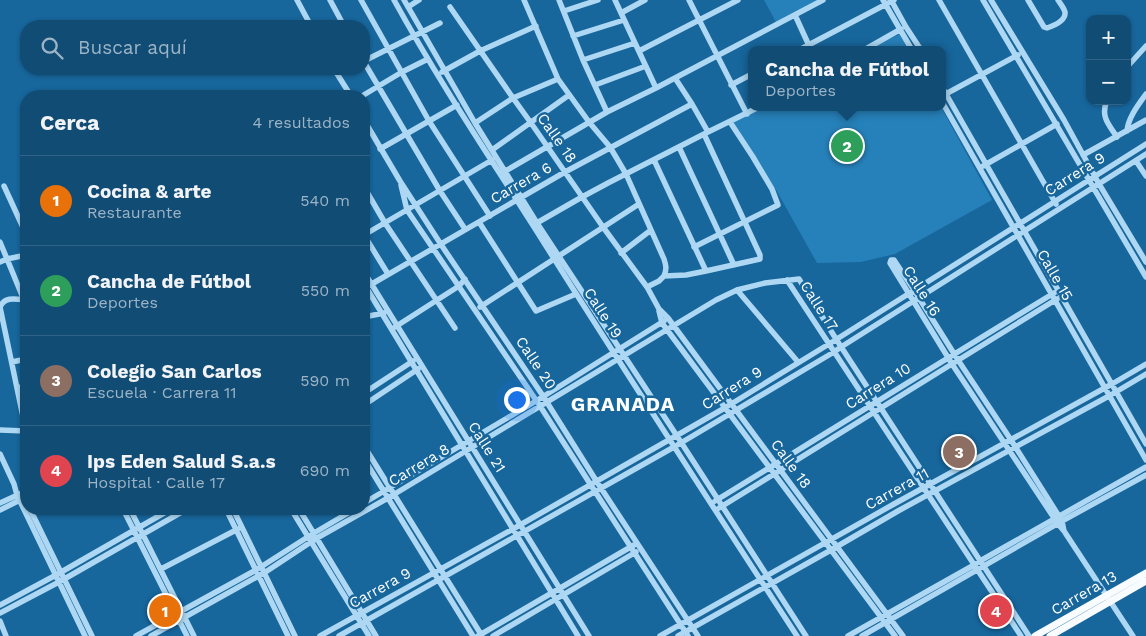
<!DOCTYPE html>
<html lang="es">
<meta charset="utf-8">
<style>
:root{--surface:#114c75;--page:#1a537a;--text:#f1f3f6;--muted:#9cb4c5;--line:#306387;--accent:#90b9f0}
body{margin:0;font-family:"Work Sans",sans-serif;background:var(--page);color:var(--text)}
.controls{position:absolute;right:15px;top:15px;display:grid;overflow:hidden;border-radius:10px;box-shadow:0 1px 4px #0004}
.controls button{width:45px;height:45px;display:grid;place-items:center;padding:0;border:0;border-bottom:1px solid var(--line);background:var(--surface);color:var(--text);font:25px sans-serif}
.you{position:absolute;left:516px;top:399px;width:18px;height:18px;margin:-12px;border:4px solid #fff;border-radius:50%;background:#1a73e8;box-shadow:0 0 0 8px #1a73e833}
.badge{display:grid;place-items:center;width:32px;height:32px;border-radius:50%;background:var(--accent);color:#fff;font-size:16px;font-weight:700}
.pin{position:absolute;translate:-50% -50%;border:2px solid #fff;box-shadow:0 1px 5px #0006}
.popup{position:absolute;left:748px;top:46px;width:198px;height:65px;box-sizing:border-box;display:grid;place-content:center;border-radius:10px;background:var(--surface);filter:drop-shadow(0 1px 4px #0005);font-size:16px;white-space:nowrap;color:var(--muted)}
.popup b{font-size:19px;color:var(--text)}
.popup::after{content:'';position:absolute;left:50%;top:100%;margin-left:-10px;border:10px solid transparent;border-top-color:var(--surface)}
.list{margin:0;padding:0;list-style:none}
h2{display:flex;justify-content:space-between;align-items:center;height:65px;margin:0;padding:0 20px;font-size:21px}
h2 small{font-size:16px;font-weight:400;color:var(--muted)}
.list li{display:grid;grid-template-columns:32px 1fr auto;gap:15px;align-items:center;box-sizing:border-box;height:90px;padding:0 20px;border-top:1px solid var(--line)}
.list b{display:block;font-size:19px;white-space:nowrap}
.list p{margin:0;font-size:16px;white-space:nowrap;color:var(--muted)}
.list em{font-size:16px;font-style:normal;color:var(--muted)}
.icon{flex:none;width:28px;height:28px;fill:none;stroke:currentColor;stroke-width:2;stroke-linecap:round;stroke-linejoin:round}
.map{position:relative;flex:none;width:1146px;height:636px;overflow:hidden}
.search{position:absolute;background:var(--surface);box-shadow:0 1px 4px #0004;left:20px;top:20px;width:350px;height:55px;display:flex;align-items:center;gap:12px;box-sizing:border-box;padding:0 18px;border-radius:20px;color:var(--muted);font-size:19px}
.panel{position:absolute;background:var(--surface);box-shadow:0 1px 4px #0004;left:20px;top:90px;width:350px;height:425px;border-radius:20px}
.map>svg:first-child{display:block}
</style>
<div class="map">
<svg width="1146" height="636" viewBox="0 0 1146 636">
<rect width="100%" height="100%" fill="#17669c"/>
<!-- green -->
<path fill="#2680b9" d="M764,0H819L776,22Z
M900,34L908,50H865Z
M760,107H941L992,200L895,254L861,262L817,263L775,188L731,122Z"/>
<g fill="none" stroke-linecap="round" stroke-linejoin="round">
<!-- minor -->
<path stroke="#add7f2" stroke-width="5.5" d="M297,0L311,26
M330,0L344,26
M361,0L429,121L490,216
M394,0C439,82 491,159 541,238C625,372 711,504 797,636
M404,0L475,123L537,223L677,436L806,636
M524,0L558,79L589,122L610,147L626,174L664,259C666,265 667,269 664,276
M559,0L583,60L607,112
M615,0L656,88
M689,0L747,114
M883,0L912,50
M891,0L906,27L921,50
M939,0L1056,204
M983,0L1146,277
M991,0L1064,120L1099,184L1146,262
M1028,0L1044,27L1047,28C1053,26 1066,21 1065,12C1064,8 1060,3 1058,0
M408,7L419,0
M450,7L513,98L531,123L603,227L647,287L659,309L668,318L903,636
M564,11L598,0
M621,13L645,0
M795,15L811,50
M573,36L624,20
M799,50L894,0
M864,50L901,29
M639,51L738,0
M583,60L635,43
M364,61L440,23
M364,62L440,191L465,229
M1127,67L1146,46
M334,69L351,96
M442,72L480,51L536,26
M337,74L348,69
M675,78L692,104L708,132
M595,85L646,66
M731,85L752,74
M942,87L1146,444
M362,96L402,72L428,59
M942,96L1018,55
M1107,101C1100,116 1109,125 1117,137
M942,102L1146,460
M364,120L400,181L440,243L543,396L597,482L698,636
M475,123L513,98L558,79
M1127,131C1128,118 1138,105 1146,94
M679,147L734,265
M380,149L457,105
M492,150L569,95
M1083,155L1146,120
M654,160L706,271
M1136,161L1146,176
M983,166L1057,124
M502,173L607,112L656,88L823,0
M401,185L407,210L540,406L688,636
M4,186L26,234
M364,187L385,223L455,328
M479,222L536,311L576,294
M535,224L582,197L608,183L708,132L759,107
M364,235L492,160
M364,235L388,274
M0,242L26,305
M694,247L778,205L772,189L753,157L730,122
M621,253L651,230
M0,262L7,259L26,255
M364,272L589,636
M787,280L1021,636
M364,284L578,636
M370,285L565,172L692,104
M647,287L659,281L664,276L686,275L706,271L760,259V255L704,134
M737,290L798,362
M480,307L639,204
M659,311L662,323L895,636
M364,317L384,313
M395,327L459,286L465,279
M12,362L26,359
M17,388L26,386
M364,393L413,361
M364,405L418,369
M0,430L26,431
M26,431L0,307C5,296 16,299 26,300
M364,446L482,636
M0,454L14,484L17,495L85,636
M364,459L473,636
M715,501L1054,293
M0,503L22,493L26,492
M364,503L536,401L664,321
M719,508L1057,299
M30,509L92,636
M123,509L187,636
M130,509L194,636
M226,509L288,636
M233,509L295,636
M291,509L369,636
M299,509L376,636
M0,510L26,497
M1064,531L1062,521L1011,440L958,360L914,290L894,260H891L890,263L952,364L1058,524L1064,531L1133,636
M161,569L238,529
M0,605L56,575L171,509
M0,613L59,582L187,509
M0,621L6,636
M136,636L256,570L314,533L355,509
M151,636L264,573L317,538L388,498L716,300L737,290L765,283L799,279L836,339L1029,636
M320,636L513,529L723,409L829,344L1146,144
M339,636L674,447L834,352L841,347L1146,154
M478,636L634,545
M493,636L636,552
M660,636L894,504L1112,384L1146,364
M678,636L831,550L898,511L1109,396L1146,374
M848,636L974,565L980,561L1146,467
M862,636L1062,521L1146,475"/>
<!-- major -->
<path stroke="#f9fcff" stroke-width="7" d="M1035,636L1146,573
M1050,636L1146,581"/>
</g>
<g text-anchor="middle" stroke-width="5" stroke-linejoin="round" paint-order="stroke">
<!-- street labels -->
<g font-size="15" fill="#fff" stroke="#17669c">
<text transform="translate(557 138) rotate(55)" y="5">Calle 18</text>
<text transform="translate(1075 174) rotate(-32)" y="5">Carrera 9</text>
<text transform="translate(521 183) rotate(-30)" y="5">Carrera 6</text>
<text transform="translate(1055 275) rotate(60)" y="5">Calle 15</text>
<text transform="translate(922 291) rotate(58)" y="5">Calle 16</text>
<text transform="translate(819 306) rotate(57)" y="5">Calle 17</text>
<text transform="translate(603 313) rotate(57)" y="5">Calle 19</text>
<text transform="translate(536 363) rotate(56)" y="5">Calle 20</text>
<text transform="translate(878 386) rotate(-32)" y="5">Carrera 10</text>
<text transform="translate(732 388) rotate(-32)" y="5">Carrera 9</text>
<text transform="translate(487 447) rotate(58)" y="5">Calle 21</text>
<text transform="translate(791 464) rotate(54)" y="5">Calle 18</text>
<text transform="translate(419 465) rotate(-31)" y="5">Carrera 8</text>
<text transform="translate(897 489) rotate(-29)" y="5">Carrera 11</text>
<text transform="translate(380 588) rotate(-29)" y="5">Carrera 9</text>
<text transform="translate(1084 593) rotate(-30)" y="5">Carrera 13</text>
</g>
<!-- district labels -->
<g font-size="20" font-weight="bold" letter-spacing="1" fill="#fff" stroke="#17669c">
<text x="623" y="411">GRANADA</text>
</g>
</g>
</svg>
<div class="controls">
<button>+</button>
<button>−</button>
</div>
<div class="you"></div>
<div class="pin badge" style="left:165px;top:611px;background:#e8710a">1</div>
<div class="pin badge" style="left:847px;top:146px;background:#2e9e5b">2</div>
<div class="popup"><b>Cancha de Fútbol</b>Deportes</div>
<div class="pin badge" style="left:959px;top:452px;background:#8d6e63">3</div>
<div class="pin badge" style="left:996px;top:611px;background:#e0444e">4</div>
<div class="search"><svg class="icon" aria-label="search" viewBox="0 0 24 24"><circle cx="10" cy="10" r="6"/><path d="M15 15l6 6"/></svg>Buscar aquí</div>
<section class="panel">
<h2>Cerca<small>4 resultados</small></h2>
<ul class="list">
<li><span class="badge" style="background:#e8710a">1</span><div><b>Cocina &amp; arte</b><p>Restaurante</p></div><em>540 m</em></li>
<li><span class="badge" style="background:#2e9e5b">2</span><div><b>Cancha de Fútbol</b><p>Deportes</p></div><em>550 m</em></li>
<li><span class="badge" style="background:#8d6e63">3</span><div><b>Colegio San Carlos</b><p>Escuela · Carrera 11</p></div><em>590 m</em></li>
<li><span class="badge" style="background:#e0444e">4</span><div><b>Ips Eden Salud S.a.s</b><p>Hospital · Calle 17</p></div><em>690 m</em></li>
</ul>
</section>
</div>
